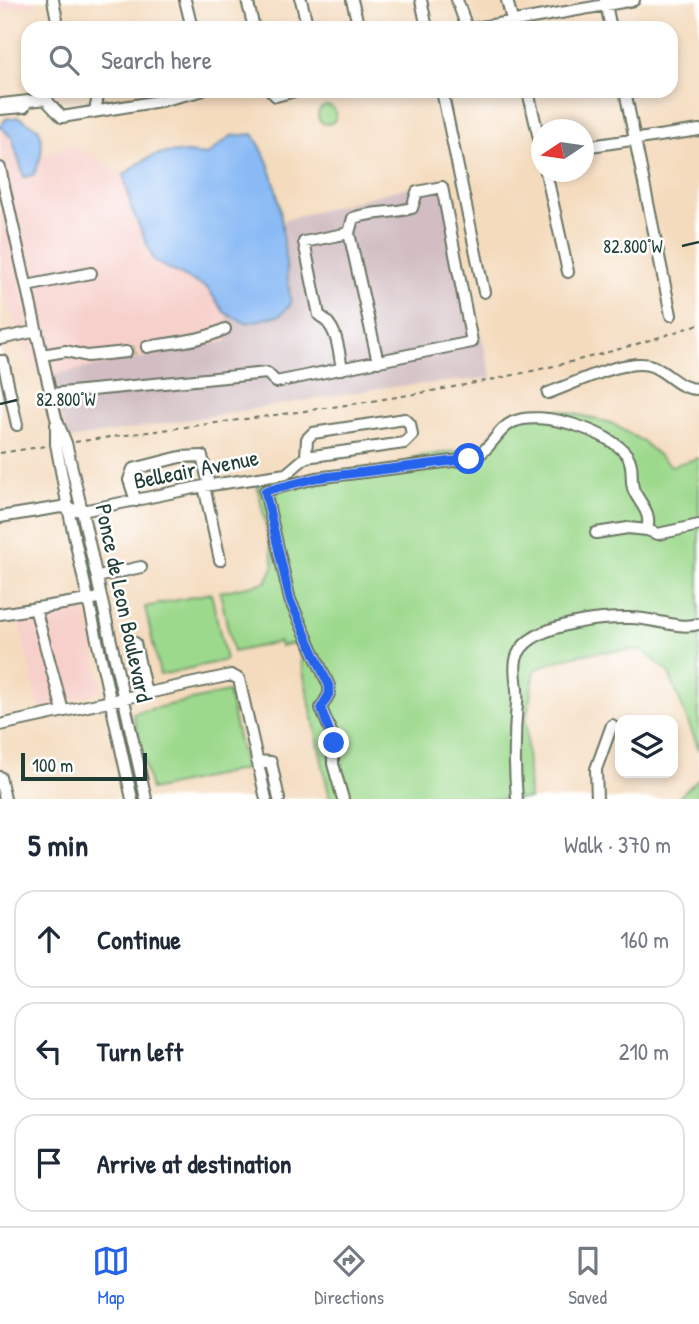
<!DOCTYPE html>
<meta charset="utf-8">
<style>
:root{--surface:#fff;--page:#f6f6f7;--text:#1f2937;--muted:#747a83;--line:#e0e1e3;--accent:#2563eb}
body{margin:0;font-family:"Patrick Hand",sans-serif;background:var(--page);color:var(--text)}
.controls{position:absolute;right:21px;bottom:21px;display:grid;overflow:hidden;border-radius:14px;box-shadow:0 4px 10px #0003}
.controls button{width:63px;height:63px;display:grid;place-items:center;padding:0;border:0;border-bottom:2px solid var(--line);background:var(--surface);color:var(--text);font:35px sans-serif}
.compass{position:absolute;left:531px;top:119px;width:63px;height:63px;border-radius:50%;background:var(--surface);box-shadow:0 4px 10px #0003;rotate:257deg}
.scale{position:absolute;left:21px;bottom:18px;width:126px;box-sizing:border-box;padding-left:7px;border:4px solid #1f3d34;border-top:0;font-size:19px;line-height:24px;white-space:nowrap;color:#1f3d34;-webkit-text-stroke:5px #fff;paint-order:stroke}
.stop{position:absolute;width:21px;height:21px;margin:-16px;border:5px solid #2563eb;border-radius:50%;background:#fff}
.stop.end{background:#2563eb;border-color:#fff;box-shadow:0 2px 7px #0008}
.list{margin:0;padding:0;list-style:none}
h2{display:flex;justify-content:space-between;align-items:center;height:91px;margin:0;padding:0 28px;font-size:30px}
h2 small{font-size:23px;font-weight:400;color:var(--muted)}
.list li{display:grid;grid-template-columns:46px 1fr auto;gap:21px;align-items:center;box-sizing:border-box;height:98px;margin:0 14px 14px;padding:0 14px;border:2px solid var(--line);border-radius:21px}
.list b{display:block;font-size:26px;white-space:nowrap}
.list em{font-size:23px;font-style:normal;color:var(--muted)}
.icon{flex:none;width:38px;height:38px;fill:none;stroke:currentColor;stroke-width:2;stroke-linecap:round;stroke-linejoin:round}
.map{position:relative;flex:none;width:699px;height:799px;overflow:hidden}
.search{position:absolute;background:var(--surface);box-shadow:0 4px 10px #0003;left:21px;right:21px;top:21px;height:77px;display:flex;align-items:center;gap:18px;box-sizing:border-box;padding:0 24px;border-radius:21px;color:var(--muted);font-size:26px}
.sheet{height:427px;background:var(--surface)}
nav{display:flex;justify-content:space-around;align-items:center;box-sizing:border-box;height:98px;border-top:2px solid var(--line);background:var(--surface);font-size:19px;color:var(--muted)}
nav a{display:grid;justify-items:center;gap:4px}
nav .on{color:var(--accent)}
.map>svg:first-child{display:block}
</style>
<div class="map">
<svg width="699" height="799" viewBox="0 0 699 799">
<rect width="100%" height="100%" fill="#fff"/>
<filter id="ink" filterUnits="userSpaceOnUse"><feTurbulence type="fractalNoise" baseFrequency=".0143" numOctaves="2"/><feDisplacementMap in="SourceGraphic" scale="14" xChannelSelector="R" yChannelSelector="G"/><feConvolveMatrix kernelMatrix="1 2 1 2 8 2 1 2 1" color-interpolation-filters="sRGB"/></filter>
<filter id="wash" filterUnits="userSpaceOnUse"><feTurbulence type="fractalNoise" baseFrequency=".00686" numOctaves="4" result="noise"/><feDisplacementMap in="SourceGraphic" scale="28" xChannelSelector="R" yChannelSelector="G"/><feGaussianBlur stdDeviation="1.57" result="paint"/><feColorMatrix in="noise" values="0 0 0 0 0 0 0 0 0 0 0 0 0 0 0 0 0 1.4 0 .05"/><feComposite in="paint" operator="in"/></filter>
<g filter="url(#wash)">
<rect width="100%" height="100%" fill="#f4dbbe"/>
<!-- built -->
<path fill="#f7d0cb" d="M0,0H37L38,4L0,10Z
M0,125L12,138L24,177L39,166L40,157L72,143L124,175L131,207L154,260L207,288L227,313V341L51,375L0,146Z
M0,191L42,377H38L5,300L0,262Z
M84,605L102,691L40,711L17,616Z"/>
<!-- industrial -->
<path fill="#d2bec2" d="M442,178L492,378L388,387L70,439L61,417L51,375L227,341V313L246,323L291,303L284,220Z"/>
<!-- green -->
<path fill="#9dd98d" stroke="#5e8b60" stroke-width="2" d="M318 115a9 9 0 1 1 18 0a9 9 0 1 1-18 0Z
M559,410L611,423L642,441L671,466L699,458V750L668,671L642,650C604,650 569,653 535,670L526,719L529,799H330L297,643L280,646L279,642L233,652L220,592L266,582L274,565L257,483L403,465L415,457L482,447L504,419Z
M211,593L226,660L160,675L145,607Z
M228,692L245,769L151,790L133,713Z
M699,778V799H677Z"/>
<!-- water -->
<path fill="#89baf5" stroke="#547c94" stroke-width="2" d="M19,117L39,129C44,144 42,161 33,175L24,177L12,138L0,126L6,119Z
M253,134C287,185 281,245 291,304L280,315L246,323L225,313L207,288L161,265L154,260L131,207L124,175C156,148 166,151 207,155L231,136Z"/>
</g>
<g filter="url(#ink)">
<g fill="none" stroke-linecap="round" stroke-linejoin="round">
<!-- minor-tunnel -->
<path stroke="#c9bba2" stroke-width="10" stroke-dasharray="10 5" stroke-linecap="butt" d="M126,352L147,347"/>
<!-- minor casing -->
<g stroke="#6a7464" stroke-width="14">
<path id="minor" d="M53,0L57,20L54,28
M185,0L192,28
M247,0L254,28
M301,0L308,28
M352,0L359,28
M421,0L427,28
M457,0L467,28
M507,0L514,28
M605,0L611,28
M475,28L634,0
M46,91L48,102L62,117L160,101L201,91
M271,91L276,96L295,91
M442,91L484,292
M528,91L542,152
M625,91L671,315
M0,108L2,104L47,99
M0,109L24,107L26,103
M95,111L99,91
M584,147L699,130
M0,168L56,418L66,443L82,511L146,799
M546,172L568,272
M349,233L378,362
M27,286L91,273
M0,339L37,331
M147,347C174,342 201,341 225,329
M42,355L66,351L87,356L126,352
M0,361H3L17,425
M548,393C572,385 628,356 652,366C669,373 679,390 699,389
M51,394L267,373L276,382L472,342L442,187L417,192L412,208C389,214 373,211 353,218L349,233L304,242L319,315C338,327 338,348 342,369
M56,424V444L68,508L132,799
M204,486L220,560
M136,501L129,480L133,469L180,457L202,456L209,485
M0,517L61,507L82,511L204,486L286,474L306,457L404,443L412,435L410,424L405,419L313,433L307,439L306,457
M596,533L628,528L647,530
M97,577L141,567
M35,608L63,711
M0,614L94,599
M135,643L146,693
M0,725L231,675L239,679L266,799
M257,761L271,762L279,799
M0,777L5,799
M343,799L333,764V737L321,708L329,694V686L290,600L265,491L316,478L469,459C493,451 495,430 513,422C541,409 609,431 627,455C635,466 629,479 634,491C641,505 652,513 647,530L658,534L699,525
M517,799C514,766 514,736 517,703C519,689 513,673 516,660C523,624 603,617 631,618C655,618 677,630 699,624
M597,799L596,769L612,725"/>
</g>
<!-- path -->
<path stroke="#6a7464" stroke-width="2" stroke-dasharray="5 5" stroke-linecap="butt" d="M75,442C285,412 498,394 699,324
M0,453L46,446"/>
<!-- minor -->
<use href="#minor" stroke="#fff" stroke-width="10"/>
</g>
</g>
<g fill="none" stroke-linecap="round" stroke-linejoin="round" filter="url(#ink)">
<!-- route -->
<path stroke="#2563eb" stroke-width="9" d="M334,743L321,708L329,694V686L290,600L265,491L316,478L469,459"/>
</g>
<!-- ticks -->
<path fill="none" stroke="#1f3d34" stroke-width="2.5" d="M682,246L699,242M0,404L17,400"/>
<g text-anchor="middle" stroke-width="5" stroke-linejoin="round" paint-order="stroke">
<!-- street labels -->
<g font-size="23" fill="#1f3d34" stroke="#fff">
<text transform="translate(196 469) rotate(-11)" y="8">Belleair Avenue</text>
<text transform="translate(124 603) rotate(78)" y="8">Ponce de Leon Boulevard</text>
</g>
</g>
<g font-size="18" text-anchor="middle" fill="#1f3d34" stroke="#fff" stroke-width="5" stroke-linejoin="round" paint-order="stroke">
<text x="633" y="253">82.800°W</text>
<text x="66" y="406">82.800°W</text>
</g>
</svg>
<div class="controls">
<button><svg class="icon" aria-label="layers" viewBox="0 0 24 24"><path d="M12 4l9 5-9 5-9-5zM3 14l9 5 9-5"/></svg></button>
</div>
<svg class="compass" viewBox="-18 -18 36 36"><path d="M0-13l5 13h-10z" fill="#e53935"/><path d="M0 13l5-13h-10z" fill="#747a83"/></svg>
<div class="scale">100 m</div>
<div class="stop" style="left:469px;top:459px"></div>
<div class="stop end" style="left:334px;top:743px"></div>
<div class="search"><svg class="icon" aria-label="search" viewBox="0 0 24 24"><circle cx="10" cy="10" r="6"/><path d="M15 15l6 6"/></svg>Search here</div>
</div>
<section class="sheet">
<h2>5 min<small>Walk · 370 m</small></h2>
<ul class="list">
<li><svg class="icon" aria-label="ahead" viewBox="0 0 24 24"><path d="M12 20V5M6 11l6-6 6 6"/></svg><div><b>Continue</b></div><em>160 m</em></li>
<li><svg class="icon" aria-label="left" viewBox="0 0 24 24"><path d="M17 20v-9H6M10 6l-5 5 5 5"/></svg><div><b>Turn left</b></div><em>210 m</em></li>
<li><svg class="icon" aria-label="arrive" viewBox="0 0 24 24"><path d="M6 21V4h12l-3 4 3 4H6"/></svg><div><b>Arrive at destination</b></div></li>
</ul>
</section>
<nav>
<a class="on"><svg class="icon" aria-label="map" viewBox="0 0 24 24"><path d="M3 6l6-2 6 2 6-2v14l-6 2-6-2-6 2zM9 4v14M15 6v14"/></svg>Map</a>
<a><svg class="icon" aria-label="directions" viewBox="0 0 24 24"><path d="M12 3l9 9-9 9-9-9zM9 14v-3h6M13 9l2 2-2 2"/></svg>Directions</a>
<a><svg class="icon" aria-label="saved" viewBox="0 0 24 24"><path d="M7 4h10v16l-5-4-5 4z"/></svg>Saved</a>
</nav>
